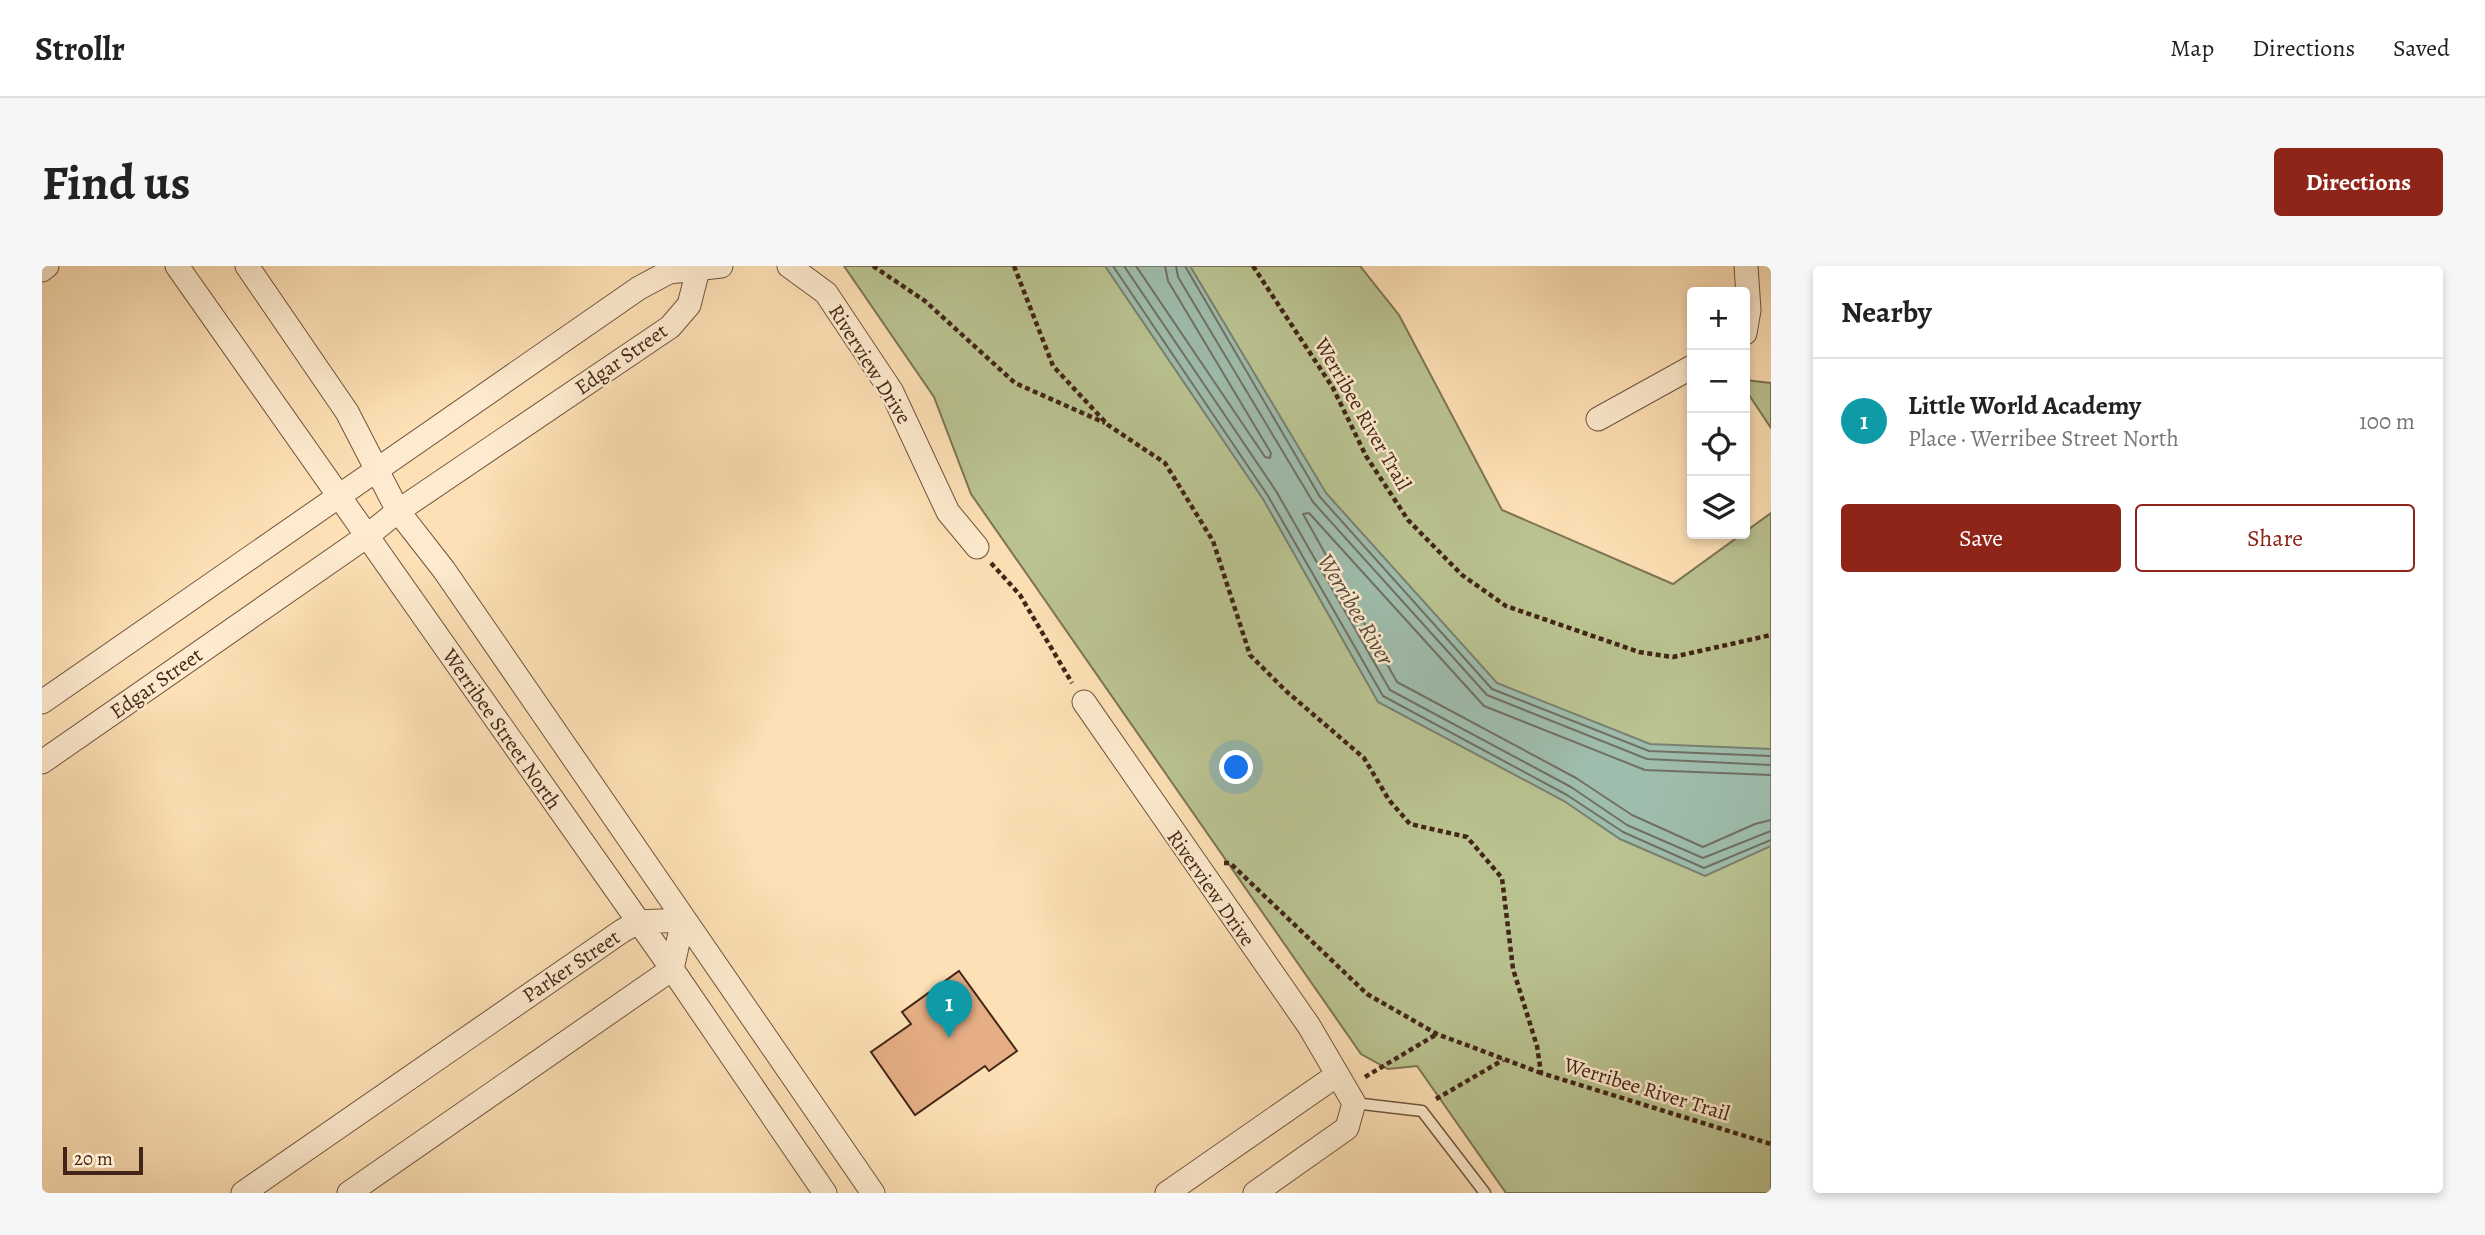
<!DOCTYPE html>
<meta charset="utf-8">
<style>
:root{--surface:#fff;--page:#f6f6f6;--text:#222;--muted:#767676;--line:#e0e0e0;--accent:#8f2418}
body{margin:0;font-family:Alegreya,serif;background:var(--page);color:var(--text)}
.controls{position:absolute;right:21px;top:21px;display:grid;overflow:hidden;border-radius:7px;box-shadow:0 4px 10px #0003}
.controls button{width:63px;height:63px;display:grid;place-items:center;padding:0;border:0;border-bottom:2px solid var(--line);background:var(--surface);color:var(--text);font:35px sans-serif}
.scale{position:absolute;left:21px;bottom:18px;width:80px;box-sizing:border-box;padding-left:7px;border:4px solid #422516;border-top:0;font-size:19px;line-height:24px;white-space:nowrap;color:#422516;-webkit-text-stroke:5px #feebcf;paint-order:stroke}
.you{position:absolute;left:1195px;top:502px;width:24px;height:24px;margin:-18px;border:5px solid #fff;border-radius:50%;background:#1a73e8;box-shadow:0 0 0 10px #1a73e833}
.badge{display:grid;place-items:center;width:46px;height:46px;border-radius:50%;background:var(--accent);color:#fff;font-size:23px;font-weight:700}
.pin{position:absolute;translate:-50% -58px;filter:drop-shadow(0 2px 4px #0008)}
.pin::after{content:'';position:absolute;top:37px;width:24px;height:21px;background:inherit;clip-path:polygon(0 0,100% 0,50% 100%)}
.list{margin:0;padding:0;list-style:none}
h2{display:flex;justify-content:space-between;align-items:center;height:91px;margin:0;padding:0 28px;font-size:30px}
h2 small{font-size:23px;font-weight:400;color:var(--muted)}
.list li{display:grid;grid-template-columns:46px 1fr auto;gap:21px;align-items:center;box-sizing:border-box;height:126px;padding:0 28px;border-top:2px solid var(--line)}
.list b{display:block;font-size:26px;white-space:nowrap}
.list p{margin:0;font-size:23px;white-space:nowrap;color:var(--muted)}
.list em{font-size:23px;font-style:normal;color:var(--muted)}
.actions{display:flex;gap:14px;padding:21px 28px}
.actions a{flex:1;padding:16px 0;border:2px solid var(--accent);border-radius:7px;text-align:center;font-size:24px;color:var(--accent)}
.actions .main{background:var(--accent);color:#fff}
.icon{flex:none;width:38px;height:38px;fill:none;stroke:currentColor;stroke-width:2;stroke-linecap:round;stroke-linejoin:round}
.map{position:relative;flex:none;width:1729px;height:927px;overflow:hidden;border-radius:7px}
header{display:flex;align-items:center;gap:42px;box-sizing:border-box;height:98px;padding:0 35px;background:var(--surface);border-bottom:2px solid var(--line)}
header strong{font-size:33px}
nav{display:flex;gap:38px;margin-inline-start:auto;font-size:24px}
.intro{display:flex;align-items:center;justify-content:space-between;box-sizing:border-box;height:168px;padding:0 42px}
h1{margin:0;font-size:49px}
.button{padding:18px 32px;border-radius:7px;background:var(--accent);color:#fff;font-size:24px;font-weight:700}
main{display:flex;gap:42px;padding:0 42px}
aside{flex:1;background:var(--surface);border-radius:7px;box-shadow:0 4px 10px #0003}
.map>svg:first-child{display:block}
</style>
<header>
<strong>Strollr</strong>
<nav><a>Map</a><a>Directions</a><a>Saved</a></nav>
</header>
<div class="intro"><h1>Find us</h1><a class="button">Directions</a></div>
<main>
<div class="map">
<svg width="1729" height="927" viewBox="0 0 1729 927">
<rect width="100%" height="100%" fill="#fde0b5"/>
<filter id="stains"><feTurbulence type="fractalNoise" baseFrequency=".00286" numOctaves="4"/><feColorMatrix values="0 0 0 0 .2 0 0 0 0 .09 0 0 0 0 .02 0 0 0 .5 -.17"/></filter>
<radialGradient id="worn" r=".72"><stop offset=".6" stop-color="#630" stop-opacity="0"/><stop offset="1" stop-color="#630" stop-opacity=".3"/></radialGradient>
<!-- green -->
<path fill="#bac391" stroke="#7e7454" stroke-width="2" d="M802,0H1318L1357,49L1460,244L1631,318L1729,247V927H1464L1375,800L1346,803L1319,788L929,228L892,131Z
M1703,114L1729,117V162L1703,123Z"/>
<!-- water -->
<path fill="#9fbdad" stroke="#7a8071" stroke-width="2" d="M1063,0H1148L1284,227L1455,417L1608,478L1729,483V580L1663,610L1578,573L1522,535L1336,436L1221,233Z"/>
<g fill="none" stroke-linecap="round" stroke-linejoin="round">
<!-- shore -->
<path stroke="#707162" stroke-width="2" d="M1071,0L1226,230L1341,430L1525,529L1581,566L1662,602L1729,574
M1082,0L1234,225L1348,424L1529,521L1585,559L1661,592L1729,565
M1094,0L1223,191L1228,192L1229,187L1126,15L1123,0
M1134,0L1136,11L1271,236L1445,429L1605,493L1729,499
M1143,0L1278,231L1450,423L1607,485L1729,490
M1729,509L1603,504L1442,440L1267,247L1261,248L1355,416L1534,512L1590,549L1661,581L1713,558L1729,554"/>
</g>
<!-- building -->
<path fill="#e6ae85" stroke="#422516" stroke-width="2" d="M917,705L975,785L947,805L943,800L873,849L829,786L869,758L860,746Z"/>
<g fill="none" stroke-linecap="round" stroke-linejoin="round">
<!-- service casing -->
<g stroke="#71543e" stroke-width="13">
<path id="service" d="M1312,837L1380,845L1443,927"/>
</g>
<!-- minor casing -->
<g stroke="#71543e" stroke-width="25">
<path id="minor" d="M135,0L630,703L783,927
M205,0L305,146L356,245L402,304L831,927
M747,0L784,27L850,126L906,246L935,281
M0,4L5,0
M1703,67L1707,44L1704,0
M1556,153L1650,101
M0,436L597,22L627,6L679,0
M1042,436L1267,760L1312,837L1305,862L1213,927
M0,496L325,270L356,245L628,61L647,39L657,0
M201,927L580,665L596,656L641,654L630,703L307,927
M1125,927L1295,809"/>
</g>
<!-- path -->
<path stroke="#422516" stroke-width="4.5" stroke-dasharray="5 3.5" stroke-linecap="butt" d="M831,0L883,35L973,117L1063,157
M972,0L1011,100L1066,159L1123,197L1171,275L1208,389L1244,425L1322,492L1347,534L1368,558L1425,571L1460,612L1471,703L1495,780L1499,807L1729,878
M1211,0L1291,122L1324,190L1366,254L1420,309L1464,340L1597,386L1631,391L1729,369
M949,297L978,329L1030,417
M1182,597H1188L1325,728L1395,768L1499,807
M1323,811L1395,768
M1394,833L1461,794"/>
<!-- service -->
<use href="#service" stroke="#feebcf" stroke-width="10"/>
<!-- minor -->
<use href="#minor" stroke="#feebcf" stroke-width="23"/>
</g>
<g text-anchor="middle" stroke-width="5" stroke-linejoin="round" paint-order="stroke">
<!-- street labels -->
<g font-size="21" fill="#422516" stroke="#feebcf">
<text transform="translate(579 93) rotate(-35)" y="7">Edgar Street</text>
<text transform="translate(828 98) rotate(58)" y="7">Riverview Drive</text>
<text transform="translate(1321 148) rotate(60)" y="7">Werribee River Trail</text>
<text transform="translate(114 417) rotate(-35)" y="7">Edgar Street</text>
<text transform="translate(460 463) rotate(55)" y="7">Werribee Street North</text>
<text transform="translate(1169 622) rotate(55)" y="7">Riverview Drive</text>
<text transform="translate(529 700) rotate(-34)" y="7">Parker Street</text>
<text transform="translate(1605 823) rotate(17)" y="7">Werribee River Trail</text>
</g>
<!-- water labels -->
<g font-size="23" font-style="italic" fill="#594b3c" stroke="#feebcf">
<text transform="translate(1314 343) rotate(59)" y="8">Werribee River</text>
</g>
</g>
<rect width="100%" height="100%" filter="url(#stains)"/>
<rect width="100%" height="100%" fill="url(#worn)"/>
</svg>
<div class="controls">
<button>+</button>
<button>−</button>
<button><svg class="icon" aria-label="locate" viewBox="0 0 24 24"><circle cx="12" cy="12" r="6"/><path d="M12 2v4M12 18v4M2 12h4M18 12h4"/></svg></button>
<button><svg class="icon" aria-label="layers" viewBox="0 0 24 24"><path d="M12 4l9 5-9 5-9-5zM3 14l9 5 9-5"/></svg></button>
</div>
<div class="scale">20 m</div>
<div class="you"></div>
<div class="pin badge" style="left:907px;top:772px;background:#0f9aa8">1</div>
</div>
<aside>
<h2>Nearby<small></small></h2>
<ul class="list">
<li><span class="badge" style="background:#0f9aa8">1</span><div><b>Little World Academy</b><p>Place · Werribee Street North</p></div><em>100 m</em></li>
</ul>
<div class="actions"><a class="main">Save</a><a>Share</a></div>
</aside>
</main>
